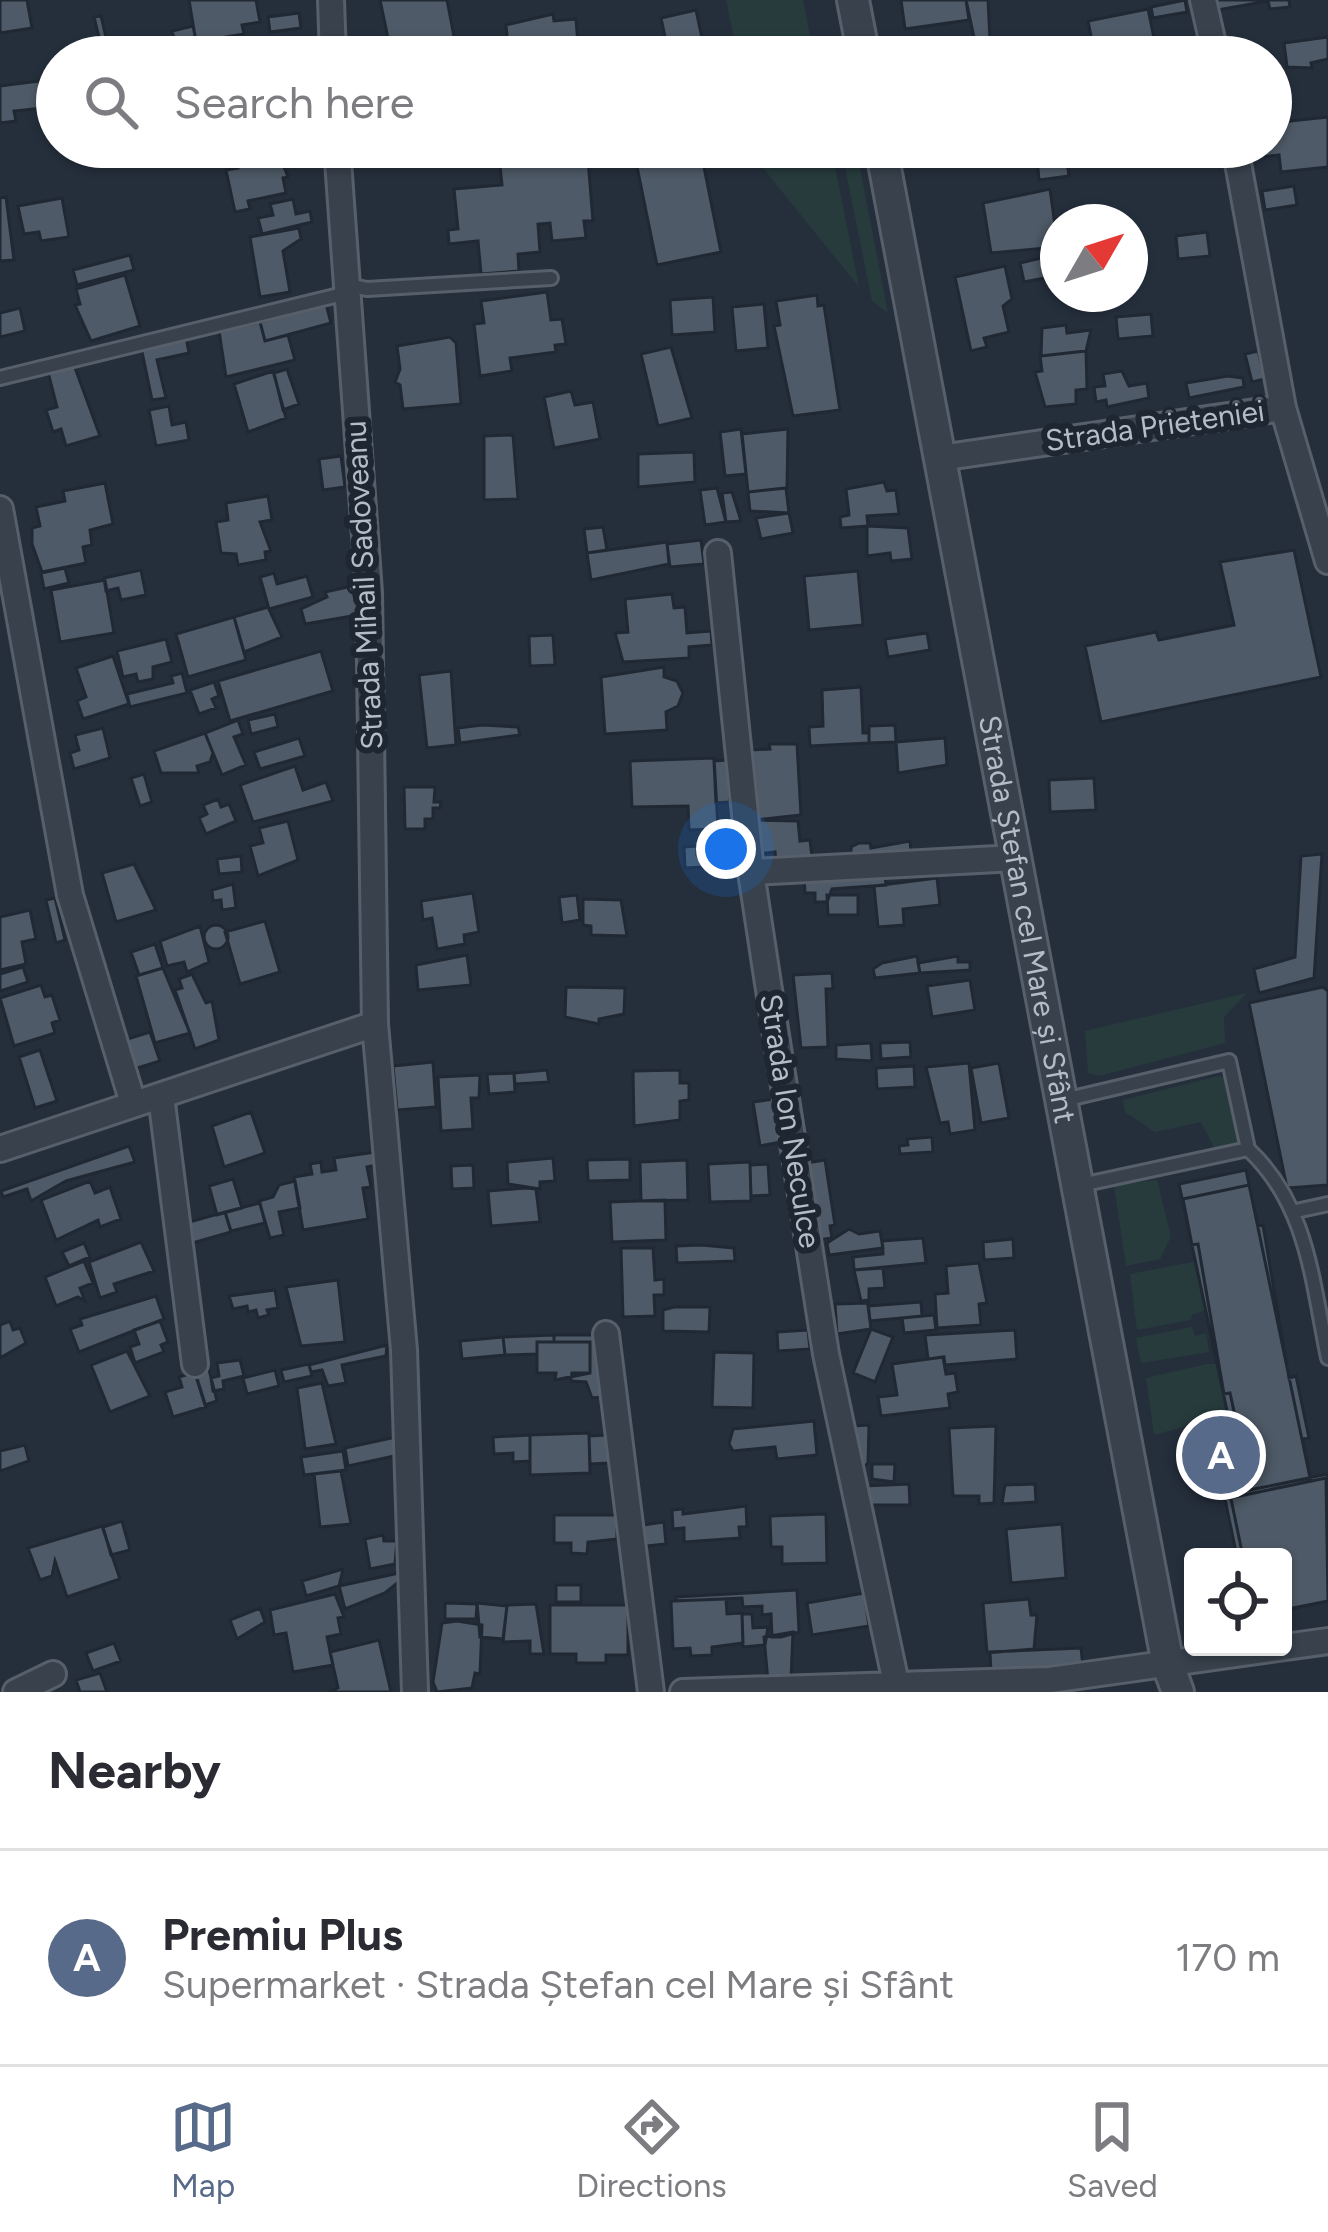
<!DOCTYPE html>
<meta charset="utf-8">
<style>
:root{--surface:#fff;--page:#f2f2f3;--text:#2b2b33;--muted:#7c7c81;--line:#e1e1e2;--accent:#586a89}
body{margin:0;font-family:Figtree,sans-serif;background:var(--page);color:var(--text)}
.controls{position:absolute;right:36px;bottom:36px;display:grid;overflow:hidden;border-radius:12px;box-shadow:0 3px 9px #0004}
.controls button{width:108px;height:108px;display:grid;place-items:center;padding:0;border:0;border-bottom:3px solid var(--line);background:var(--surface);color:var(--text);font:60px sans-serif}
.compass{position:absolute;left:1040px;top:204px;width:108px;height:108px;border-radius:50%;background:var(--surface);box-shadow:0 3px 9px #0004;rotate:51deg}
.you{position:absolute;left:726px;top:849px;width:42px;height:42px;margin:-30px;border:9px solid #fff;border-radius:50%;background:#1a73e8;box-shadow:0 0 0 18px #1a73e833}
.badge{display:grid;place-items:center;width:78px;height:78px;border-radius:50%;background:var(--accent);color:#fff;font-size:39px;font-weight:700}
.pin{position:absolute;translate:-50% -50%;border:6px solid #fff;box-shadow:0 3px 12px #0006}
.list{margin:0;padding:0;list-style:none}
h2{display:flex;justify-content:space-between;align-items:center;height:156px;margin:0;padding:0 48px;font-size:51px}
h2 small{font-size:39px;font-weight:400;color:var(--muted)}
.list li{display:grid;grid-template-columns:78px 1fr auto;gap:36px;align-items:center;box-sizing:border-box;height:216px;padding:0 48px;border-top:3px solid var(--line)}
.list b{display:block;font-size:45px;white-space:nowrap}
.list p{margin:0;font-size:39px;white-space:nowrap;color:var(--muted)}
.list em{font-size:39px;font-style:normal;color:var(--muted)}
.icon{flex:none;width:66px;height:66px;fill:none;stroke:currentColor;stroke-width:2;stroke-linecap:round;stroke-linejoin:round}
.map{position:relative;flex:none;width:1328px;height:1692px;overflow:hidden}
.search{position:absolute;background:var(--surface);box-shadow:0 3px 9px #0004;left:36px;right:36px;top:36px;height:132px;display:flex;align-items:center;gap:30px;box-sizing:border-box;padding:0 42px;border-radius:66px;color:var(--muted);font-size:45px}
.sheet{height:372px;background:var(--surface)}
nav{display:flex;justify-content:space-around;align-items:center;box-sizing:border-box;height:168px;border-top:3px solid var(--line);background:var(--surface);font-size:33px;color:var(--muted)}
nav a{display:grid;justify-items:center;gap:6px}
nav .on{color:var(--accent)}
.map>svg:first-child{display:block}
</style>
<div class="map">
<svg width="1328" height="1692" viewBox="0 0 1328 1692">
<rect width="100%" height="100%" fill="#252f3c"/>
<!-- green -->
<path fill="#273b3d" d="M726,0H803L814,57H738Z
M758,147H831L859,287L763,168Z
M841,147H856L888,313L872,301Z
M1247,993L1224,1017L1225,1043L1099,1076L1088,1073L1085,1031Z
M1219,1076L1229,1080L1244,1143L1216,1151L1201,1122L1155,1132L1125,1112L1123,1100Z
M1157,1180L1171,1237L1160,1259L1126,1266L1114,1185Z
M1198,1261L1209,1309L1192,1315L1191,1320L1137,1330L1130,1274Z
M1192,1327L1195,1336L1206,1333L1209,1352L1141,1363L1136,1338Z
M1208,1364H1221L1232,1413L1154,1435L1146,1378Z"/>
<!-- building -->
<path fill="#4e5a67" stroke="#202833" stroke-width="3" d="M0,0H27L32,28L0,33Z
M189,0H256L260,22L242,25L244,34L196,42Z
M380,0H447L458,57H392Z
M901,0H966L969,20L905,29Z
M966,0H988L990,40L975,42Z
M1185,0L1187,12L1153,18L1151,7Z
M1211,0H1289L1290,7L1270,9L1268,1L1212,11Z
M1148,9L1154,38L1134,42L1136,51L1117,55L1115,46L1094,51L1088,21Z
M696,10L706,57L669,56L661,18Z
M299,13L301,28L270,32L268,17Z
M553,14L554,21L576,19L579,57H509L506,25Z
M101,16L108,46L117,44L120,57H104L94,17Z
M193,26L197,45L177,50L172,31Z
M1328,37V59L1311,63L1312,68L1287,67L1284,43Z
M159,43L161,53L120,57L118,49Z
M57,80V104L43,107L39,81Z
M39,81L43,108L14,111L16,121L0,123V86Z
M1328,117V167L1281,172L1279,155L1254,158L1253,147H1271V123Z
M498,147H587L593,221H584L586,238L552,241L550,223L538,224L540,252L518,254L519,271L481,274L478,241L449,244L448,230L458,229L454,189L502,185Z
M633,147H700L721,252L657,265Z
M1036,147H1065L1069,176L1039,180Z
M1174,147H1215L1217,160L1177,166Z
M277,149L288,177L283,178L286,193L248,201L250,209L235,212L226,170L238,168L237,157Z
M1294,186L1297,205L1265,210L1262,191Z
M1050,189L1058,247L991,253L983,203Z
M6,197L14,260L0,261V198Z
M62,198L69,237L41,241L39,232L24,234L18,206Z
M293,199L296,214L310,211L312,222L262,234L258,218L273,215L270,204Z
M299,228L301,239L283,251L290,292L260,297L250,237Z
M1207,232L1210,256L1178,259L1176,236Z
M130,255L134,270L77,285L73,270Z
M1041,258L1045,278L1024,282L1020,263Z
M1005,266L1012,299L1003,306L1009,332L984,338L987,347L971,351L955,277Z
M125,275L140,326L91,341L75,305L80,304L76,289Z
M547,292L551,320L562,319L566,344L555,345L556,352L510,358L512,371L480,376L474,324L484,323L481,301Z
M817,295L818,306L824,305L840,410L793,416L774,326L780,325L776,301Z
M713,297L715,332L672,335L670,300Z
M326,304L331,323L265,341L260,322Z
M764,304L768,348L736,351L732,307Z
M20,308L25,331L0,337V313Z
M1151,314L1153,336L1118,339L1116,317Z
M260,322L265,341L288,335L295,360L226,377L219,331Z
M1066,325L1067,333L1091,330L1086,351L1041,356L1042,328Z
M186,337L189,353L157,360L166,398L152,400L141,347Z
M450,337L456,343L461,404L403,409L400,385L395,382L400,369L397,346Z
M671,347L692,418L658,426L641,354Z
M1086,351L1087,389L1076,390V404L1045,407L1035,372L1042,371L1040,356Z
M1258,351L1265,379L1252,382L1245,354Z
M74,365L100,436L66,446L61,429L53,432L46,410L57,407L48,372Z
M287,369L299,404L283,410L274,373Z
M273,371L286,418L248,432L234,384Z
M1122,371L1129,386L1147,383L1149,398L1107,407L1106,400L1096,402L1094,387L1105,386L1103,374Z
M1228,376L1243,378L1244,387L1189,398L1186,383Z
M571,391L575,405L593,402L600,439L554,448L544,397Z
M169,406L172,425L186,422L189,440L156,446L149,410Z
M741,429L746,474L725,476L720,432Z
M788,429L787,488L748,492L742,434Z
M513,435L518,499L484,500V436Z
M694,452L695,482L638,487V454Z
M341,456L345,487L323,490L319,459Z
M884,482L887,491L896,490L899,514L867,516L868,526L841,528L840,517L849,515L846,489Z
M105,483L113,524L90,530L92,545L83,547L86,563L42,572L32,544V528L40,526L36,507L65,501L63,491Z
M717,488L726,522L705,525L700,490Z
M786,488L789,513L750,511L748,492Z
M732,492L741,521L726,522L722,493Z
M268,496L272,520L260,522L271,551L265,552L266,560L238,565L236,554L221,553L216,522L228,520L226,503Z
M789,513L793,533L761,539L756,518Z
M867,526L908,528L912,559L891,561L890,553L867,556Z
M603,527L607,550L587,553L584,529Z
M701,540L704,564L670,567L667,544Z
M667,542L669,564L591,580L587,553Z
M1294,550L1321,677L1101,722L1085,646L1156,632L1159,640L1234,625L1220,562Z
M65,568L69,583L44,589L41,573Z
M141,570L146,595L121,600L118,588L106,591L104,578Z
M858,571L863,625L809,630L804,576Z
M274,573L277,584L307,576L313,597L269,609L260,577Z
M105,580L114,633L60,642L51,590Z
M352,586L358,615L305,624L301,609L327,597L325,592Z
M672,594L674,608L685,607L687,633L711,631L712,645L689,647V658L623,662L615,633L628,632L625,599Z
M268,607L282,637L244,652L234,617Z
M234,617L246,660L188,677L176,634Z
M927,633L930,650L888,657L885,639Z
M553,635L555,665L530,666L529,636Z
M166,639L172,662L153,667V679L138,682L136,674L123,677L117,651Z
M321,651L333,691L230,721L218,681Z
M113,656L129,704L83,719L77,701L86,697L76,668Z
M664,667V677L677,681L683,693L678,706L666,712L667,730L605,734L601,677Z
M451,671L456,745L427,748L419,675Z
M182,673L187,693L130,707L127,694L173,683L171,676Z
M214,682L219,696L212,699L216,708L199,714L190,690Z
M861,687L863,733H869V743L810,746L809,727L823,726L822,690Z
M275,714L278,727L251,734L248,720Z
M238,720L243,734L234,737L246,765L222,775L205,733Z
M482,725L518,727L520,735L460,743L458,728Z
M895,725L896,742L869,743V726Z
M103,728L110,758L74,769L70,753L79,750L75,735Z
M205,733L213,753L210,762L197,766L199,773H161L154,751Z
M299,738L305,756L260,769L254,752Z
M945,738L947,765L898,773L896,742Z
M769,744H797L801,815L754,820L751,750L770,749Z
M714,758L718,829L689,830L688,806L632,807L630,761Z
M728,760L730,802L716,803L714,761Z
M295,766L303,790L326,782L333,801L253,822L240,785Z
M144,774L152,802L140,806L131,778Z
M1094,778L1096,810L1050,812L1049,780Z
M404,787H435L434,802H441L440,808H433V819H425V829H405Z
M218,799L221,807L229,804L236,821L206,834L199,818L207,814L203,805Z
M754,820L798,821L800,841L810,840L812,857L776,861L775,852L758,854Z
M288,821L298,860L258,876L250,846L263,843L259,828Z
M910,841L911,853L851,856V847L859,843H870L871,848Z
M697,846V855L723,854L724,866L685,868L684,847Z
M1322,854L1314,978L1259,993L1254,969L1295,957L1301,856Z
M241,856L242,872L219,874L217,859Z
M134,864L156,910L116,922L102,873Z
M885,874L886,885L832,889L827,902H815V893H805L804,877Z
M937,878L940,905L903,909L904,925L878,927L874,886Z
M233,884L236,908L222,910L221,900L213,901L212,890Z
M473,893L479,932L464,935L465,944L437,949L432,918L423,920L421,901Z
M577,895L580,920L562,923L559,897Z
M827,895H858V915H828Z
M55,898L65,940L56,943L46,900Z
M583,899L621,900L627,936L591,935V926L583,925Z
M30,910L36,939L22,942L26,964L0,970V917Z
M265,921L280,972L240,984L225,932Z
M204 937a12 12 0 1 1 24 0a12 12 0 1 1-24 0Z
M200,926L209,962L187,972L184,962L167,966L160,941Z
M155,944L163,968L139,975L131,952Z
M467,955L471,985L418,990L416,965Z
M917,956L920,973L875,978L873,969L882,963Z
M958,956V962H970V970L920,973L918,963Z
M23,967L28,982L0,991V974Z
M163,968L190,1033L155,1043L136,976Z
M832,973L833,989H826L828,1047L801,1048L793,975Z
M192,974L206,1003L212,1001L219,1040L195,1049L175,990L182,988L179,979Z
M970,980L975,1010L932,1017L927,986Z
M41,985L45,997L52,995L60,1020L52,1023L55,1033L14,1046L0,998Z
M566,987L625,988L624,1014L599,1019V1024L565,1017Z
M1323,987L1328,991V1185L1287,1188L1249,1003Z
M150,1032L160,1061L131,1070L121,1041Z
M910,1042L911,1057L881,1059L880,1043Z
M871,1043L872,1061L836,1059V1045Z
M40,1050L57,1101L35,1108L19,1057Z
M433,1062L436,1107L397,1110L393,1066Z
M969,1063L975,1130L950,1134L948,1122L940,1123L926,1067Z
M999,1063L1009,1118L981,1123L971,1068Z
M914,1066L915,1087L877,1089L876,1068Z
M547,1070L549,1082L515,1084L514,1073Z
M680,1070V1083H689V1100L680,1101V1120L634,1126L633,1071Z
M514,1073L515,1092L489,1094L487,1074Z
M480,1075L479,1098H471L473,1129L441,1131L438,1077Z
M774,1099L781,1142L760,1146L753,1102Z
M251,1112L265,1153L224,1167L212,1126Z
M932,1137L933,1152L900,1154L899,1146L908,1145L907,1139Z
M129,1146L135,1162L66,1181L31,1201L27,1189L3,1197L1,1191Z
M375,1152L377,1165L367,1167L371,1187L363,1188L368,1219L303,1230L294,1177L312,1174L310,1164L321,1162L322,1172L336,1170L334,1158Z
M553,1158L555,1181L540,1182V1189L508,1184L507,1162Z
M587,1160L630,1159V1180L588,1181Z
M687,1160L688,1200L641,1201L640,1162Z
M825,1160L835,1225L830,1226L832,1238L818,1240L806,1163Z
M750,1162L751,1201L710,1202L708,1164Z
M768,1164L770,1195L751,1196L750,1165Z
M473,1165L474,1188L452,1189L451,1166Z
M1246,1170L1310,1478L1244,1491L1179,1184Z
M233,1179L242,1208L217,1215L209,1186Z
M90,1181L95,1193L110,1187L121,1219L100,1227L98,1220L56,1240L41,1200Z
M295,1181L300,1208L279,1212L284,1235L270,1238L259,1201L273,1197L279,1185Z
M1249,1185L1258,1226L1263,1225L1289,1378L1296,1376L1309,1438L1303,1439L1311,1481L1245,1495L1235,1449L1242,1448L1230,1393L1224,1394L1198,1244L1192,1245L1183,1199Z
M525,1188L536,1189L540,1222L491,1226L488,1191Z
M665,1200L666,1240L612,1242L610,1202Z
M260,1203L265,1223L231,1231L225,1212Z
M225,1212L231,1232L189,1244L182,1224Z
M849,1229L859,1234L880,1231L883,1248L829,1255L827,1243Z
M923,1238L926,1263L854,1270L853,1257L883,1254L882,1241Z
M1013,1239L1014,1258L984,1260L983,1242Z
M141,1242L154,1271L114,1284L117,1292L100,1298L89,1262Z
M84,1243L90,1257L69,1266L62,1252Z
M701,1245L734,1248L735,1261L677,1263L676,1246Z
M621,1248H653L655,1280L664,1279V1295H654L655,1316L623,1317Z
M84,1261L93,1283L80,1288L85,1301L78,1297L56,1306L45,1277Z
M979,1263L987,1303L979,1304L981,1325L937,1328L935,1294L948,1293L946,1266Z
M883,1268L885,1288L869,1289V1300L861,1301L854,1270Z
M338,1280L345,1342L301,1346L286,1287Z
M275,1290L278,1308L267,1310L269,1315L258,1318L256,1310L248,1312L247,1306L233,1309L229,1296Z
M156,1296L164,1319L79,1352L70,1329L82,1325L80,1319Z
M921,1302L922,1316L870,1321L868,1306Z
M868,1303L871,1329L837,1334L835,1304Z
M674,1307H710L709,1332L663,1331V1310Z
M934,1315L936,1330L904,1333L902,1318Z
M10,1321L13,1330L20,1328L26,1343L0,1358V1325Z
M160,1321L168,1342L161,1345L164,1352L135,1363L130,1347L139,1344L134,1330Z
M871,1329L893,1337L875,1382L853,1373Z
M808,1330L810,1349L778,1351L777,1332Z
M1015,1330L1017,1359L945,1365L944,1357L928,1359L925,1335Z
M554,1335H594L602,1397L592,1398L586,1382L571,1381L572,1373H590V1342H554Z
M554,1335V1342H537V1354L505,1355L503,1337Z
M503,1337L505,1355L462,1359L460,1341Z
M537,1342H590V1373L555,1380L556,1373H537Z
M387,1345L386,1356L342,1365L346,1383L328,1386L322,1370L311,1372L309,1365Z
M127,1351L150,1396L110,1412L91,1365Z
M714,1352L754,1353L753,1408L712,1407Z
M943,1357L946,1374L955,1373L958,1392L948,1394L950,1408L881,1416L878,1397L897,1395L892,1364Z
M240,1360L244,1376L223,1381L224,1389L213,1391L211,1378L219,1376L217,1363Z
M309,1364L312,1376L284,1382L281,1370Z
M208,1366L217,1401L205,1405L194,1370Z
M275,1370L279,1386L247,1394L243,1378Z
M195,1372L206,1407L173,1417L165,1392L182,1387L179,1377Z
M322,1383L336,1444L305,1449L297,1388Z
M814,1421L817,1455L777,1459L775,1447L733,1451L729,1444L733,1429Z
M869,1425L868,1463L859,1471L852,1426Z
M996,1426L994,1503L979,1504V1496H953L949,1428Z
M589,1433L590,1473L530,1475V1435Z
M530,1435V1461L513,1462V1453L494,1454L493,1437Z
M607,1435L610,1463L590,1464L589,1436Z
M396,1437L399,1455L348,1466L345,1448Z
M25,1445L29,1461L0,1471V1451Z
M343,1451L346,1470L304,1475L301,1457Z
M872,1464H895L894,1482L872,1479Z
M341,1471L351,1524L320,1527L314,1474Z
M1328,1474V1601L1283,1610V1557H1243L1230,1494Z
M1326,1478L1328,1601L1283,1611V1557H1237L1225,1499Z
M909,1484L910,1505H866L863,1486Z
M1035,1484L1036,1502L1002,1504L1005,1485Z
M746,1506L747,1527H739L740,1538L684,1542V1528L673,1529L672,1510L683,1509V1514Z
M826,1514L827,1563L782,1564V1547H771L770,1516Z
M554,1515H617V1539L588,1542L587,1554L571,1553V1543H554Z
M122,1521L130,1550L111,1555L103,1527Z
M664,1522L666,1544L637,1547L636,1526Z
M1062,1524L1066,1578L1011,1583L1006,1529Z
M102,1526L120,1579L67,1597L55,1561L52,1576L40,1580L28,1548Z
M383,1535L384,1541H397L395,1564L370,1569L365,1539Z
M343,1569L339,1586L306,1596L302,1581Z
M399,1573L401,1580L385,1593L345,1609L339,1586Z
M556,1585H581V1602H556Z
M797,1590L799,1632L781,1637H772L771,1614L762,1615V1606L743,1607L742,1598L676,1601V1597Z
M864,1593L869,1626L812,1635L807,1603Z
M335,1594L344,1617L338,1618L341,1634L327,1637L333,1665L293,1672L286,1633L274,1635L270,1610Z
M726,1599L727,1614L742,1613L743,1643L712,1647V1655L691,1656L690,1648L673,1649L671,1601Z
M1029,1599L1031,1615H1037L1034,1649L987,1653L983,1603Z
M445,1603L477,1604L476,1619H445Z
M477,1603L507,1606L503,1639L480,1637Z
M507,1605L536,1604L544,1654H530V1641L503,1642Z
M550,1605H628V1655H606V1663H576V1654H550Z
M260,1608L265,1622L237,1639L230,1620Z
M742,1614H752L753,1628L768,1627L765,1645L743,1647Z
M457,1621L482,1625L480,1674L475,1673L472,1688L437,1692L433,1682L442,1623Z
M793,1632L791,1679L768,1682L764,1637Z
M379,1640L391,1692H329L338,1688L330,1652Z
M114,1643L121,1661L93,1671L86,1653Z
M1081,1648L1083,1666L991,1673L990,1652Z
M100,1673L107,1692H80L76,1680Z"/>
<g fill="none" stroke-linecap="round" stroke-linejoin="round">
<!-- service casing -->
<g stroke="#575f6a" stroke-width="18">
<path id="service" d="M347,285L367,289L551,278
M0,378L347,293
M1064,1100L1229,1061L1248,1149L1081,1185
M1248,1149C1308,1205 1312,1281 1328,1358
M1296,1211L1328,1204"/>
</g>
<!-- minor casing -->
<g stroke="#575f6a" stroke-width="30">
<path id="minor" d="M331,0L333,57
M1203,0L1216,57
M337,147L369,592L375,1024L404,1350L415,1692
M1235,147L1283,408L1328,561
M940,458L1283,408
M0,509L70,895L133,1103
M718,553L751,872L773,1016L826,1354L896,1683
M751,872L1016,858
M161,1096L195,1364
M0,1149L375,1024
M606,1334L651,1692
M16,1692L53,1674
M683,1692L1050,1680L1328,1641"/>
</g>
<!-- tertiary casing -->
<g stroke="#575f6a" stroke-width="36">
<g id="tertiary">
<path d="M853,0L864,57"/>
<path id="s1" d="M881,147L1168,1665L1178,1692"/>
</g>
</g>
<!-- service -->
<use href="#service" stroke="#38414c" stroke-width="12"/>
<!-- minor -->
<use href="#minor" stroke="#38414c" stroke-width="24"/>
<!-- tertiary -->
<use href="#tertiary" stroke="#38414c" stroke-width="30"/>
</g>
<g text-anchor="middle" stroke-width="12" stroke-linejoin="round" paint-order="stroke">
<!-- street labels -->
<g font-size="30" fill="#b4bcc8" stroke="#1e2631">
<text transform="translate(1155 426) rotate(-8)" y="10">Strada Prieteniei</text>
<text transform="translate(364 585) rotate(-93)" y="10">Strada Mihail Sadoveanu</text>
<text dy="10" stroke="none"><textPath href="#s1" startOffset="786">Strada Ștefan cel Mare și Sfânt</textPath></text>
<text transform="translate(790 1121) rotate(81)" y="10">Strada Ion Neculce</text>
</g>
</g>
</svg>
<div class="controls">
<button><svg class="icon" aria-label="locate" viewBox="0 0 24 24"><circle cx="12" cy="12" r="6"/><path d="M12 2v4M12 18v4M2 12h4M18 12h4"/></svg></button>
</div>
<svg class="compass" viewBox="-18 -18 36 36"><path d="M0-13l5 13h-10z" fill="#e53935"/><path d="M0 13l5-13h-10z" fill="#7c7c81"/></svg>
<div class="you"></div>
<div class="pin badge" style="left:1221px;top:1455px">A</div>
<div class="search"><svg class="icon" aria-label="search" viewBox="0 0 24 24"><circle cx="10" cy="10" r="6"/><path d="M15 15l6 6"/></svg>Search here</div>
</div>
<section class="sheet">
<h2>Nearby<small></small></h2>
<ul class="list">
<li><span class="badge">A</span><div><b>Premiu Plus</b><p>Supermarket · Strada Ștefan cel Mare și Sfânt</p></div><em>170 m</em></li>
</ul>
</section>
<nav>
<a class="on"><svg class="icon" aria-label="map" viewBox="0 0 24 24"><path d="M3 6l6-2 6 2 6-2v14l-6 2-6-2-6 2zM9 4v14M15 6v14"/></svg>Map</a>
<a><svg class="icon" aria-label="directions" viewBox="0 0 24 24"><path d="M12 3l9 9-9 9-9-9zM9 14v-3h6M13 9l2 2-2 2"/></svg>Directions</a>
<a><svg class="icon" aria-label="saved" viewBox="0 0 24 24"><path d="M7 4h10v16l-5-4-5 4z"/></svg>Saved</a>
</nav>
